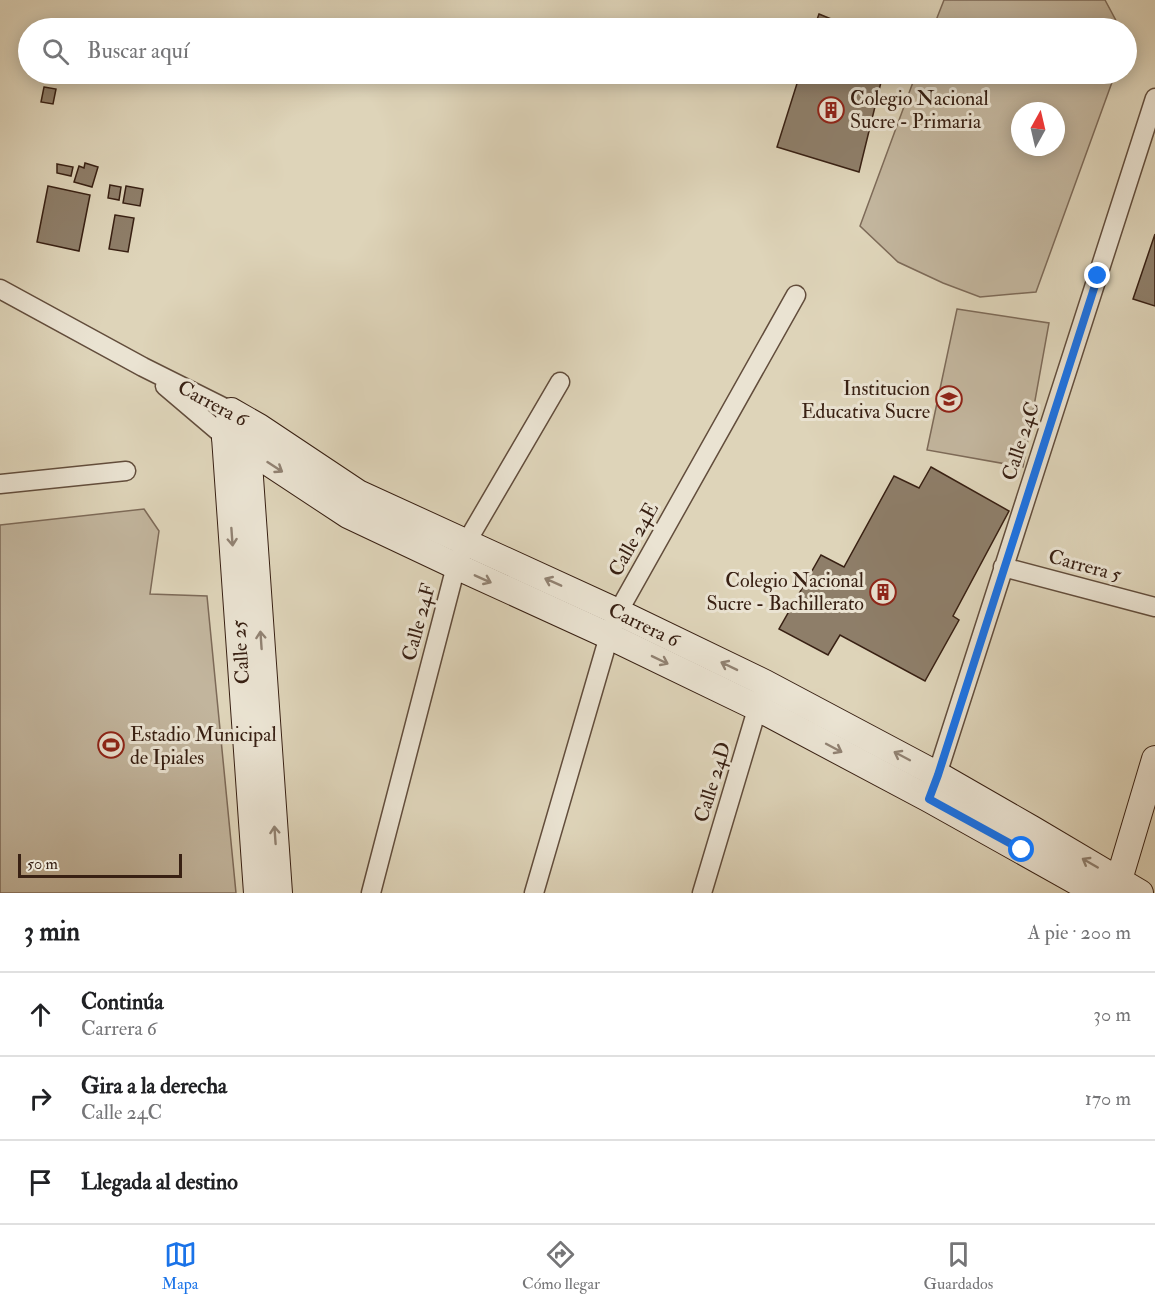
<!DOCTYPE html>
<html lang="es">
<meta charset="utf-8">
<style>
:root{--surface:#fff;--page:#f2f2f2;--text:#202124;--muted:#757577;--line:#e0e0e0;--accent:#1a73e8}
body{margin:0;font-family:"IM FELL Double Pica",serif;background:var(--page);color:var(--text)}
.compass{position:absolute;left:1011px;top:102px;width:54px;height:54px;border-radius:50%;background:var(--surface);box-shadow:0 3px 15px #0003;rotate:8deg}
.scale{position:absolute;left:18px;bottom:15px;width:164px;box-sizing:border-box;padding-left:6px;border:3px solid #382013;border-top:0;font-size:16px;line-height:21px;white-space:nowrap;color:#382013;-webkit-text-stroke:4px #eae3d2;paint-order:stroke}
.stop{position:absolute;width:18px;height:18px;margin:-14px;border:4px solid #1a73e8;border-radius:50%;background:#fff}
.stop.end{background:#1a73e8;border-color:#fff;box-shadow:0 2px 6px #0008}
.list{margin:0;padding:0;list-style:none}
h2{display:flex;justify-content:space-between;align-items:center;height:78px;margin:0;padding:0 24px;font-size:26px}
h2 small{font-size:20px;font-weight:400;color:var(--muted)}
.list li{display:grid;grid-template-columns:39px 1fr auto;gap:18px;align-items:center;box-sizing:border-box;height:84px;padding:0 24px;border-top:2px solid var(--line)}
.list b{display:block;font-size:22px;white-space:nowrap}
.list p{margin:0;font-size:20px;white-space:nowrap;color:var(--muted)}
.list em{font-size:20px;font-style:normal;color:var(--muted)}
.icon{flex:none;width:33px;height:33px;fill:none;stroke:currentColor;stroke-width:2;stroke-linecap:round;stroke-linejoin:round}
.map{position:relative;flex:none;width:1155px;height:893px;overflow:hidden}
.search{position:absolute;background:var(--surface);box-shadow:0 3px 15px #0003;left:18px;right:18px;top:18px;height:66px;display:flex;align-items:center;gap:15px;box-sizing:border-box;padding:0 21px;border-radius:33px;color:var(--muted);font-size:22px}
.sheet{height:330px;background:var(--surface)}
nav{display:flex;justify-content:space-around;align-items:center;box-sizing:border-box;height:84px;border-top:2px solid var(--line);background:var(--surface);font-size:16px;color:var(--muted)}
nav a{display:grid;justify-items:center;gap:3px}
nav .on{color:var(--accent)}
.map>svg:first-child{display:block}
</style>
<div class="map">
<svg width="1155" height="893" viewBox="0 0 1155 893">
<rect width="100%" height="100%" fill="#ded4b9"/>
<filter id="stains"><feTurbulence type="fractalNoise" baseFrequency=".00333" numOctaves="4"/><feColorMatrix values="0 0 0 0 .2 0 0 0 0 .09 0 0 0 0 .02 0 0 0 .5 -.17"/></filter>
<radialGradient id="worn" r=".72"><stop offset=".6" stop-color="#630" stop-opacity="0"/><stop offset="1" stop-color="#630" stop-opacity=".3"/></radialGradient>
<!-- green -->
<path fill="#c2b59d" stroke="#7d6a58" stroke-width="1.5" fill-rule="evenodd" d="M944,0H1105L1120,28H933Z
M916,74H1115L1036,292L980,297L943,283L898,262L860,226ZM1020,111H1056V147H1020Z
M957,309L1049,323L1023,467L927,450Z
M144,509L159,531L150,594L207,596L236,893H0V525Z"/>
<!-- building -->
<path fill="#8e7e69" stroke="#382013" stroke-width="1.5" d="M819,14L853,28H814Z
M800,74H883L859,172L777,147Z
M44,87L56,89L53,104L41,102Z
M85,163L98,167L92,187L74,182L79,166L84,168Z
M57,164L73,167L71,176L57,173Z
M110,185L121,187L119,200L108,198Z
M48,186L90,195L79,251L37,242Z
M126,186L143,189L140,206L123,203Z
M115,215L134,218L128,252L109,249Z
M1155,234V306L1133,299Z
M931,467L1009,511L953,616L959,620L925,681L840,635L828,655L779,629L821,555L844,567L894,476L919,488Z"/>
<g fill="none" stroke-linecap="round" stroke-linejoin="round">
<!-- street casing -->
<g stroke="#624d3c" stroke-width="21">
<path id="street" d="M0,289L143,367L231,411
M165,386L225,437
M0,484L126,471
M1003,567L1155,607
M934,784L1155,98
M371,893L456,566L466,543L560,382
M534,893L609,636L618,612L796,295
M702,893L761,696"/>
</g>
<!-- secondary casing -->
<g stroke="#382013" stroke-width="28">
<g id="secondary">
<path d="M225,437L248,449L348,515L456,566L609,636L758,708L929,799L1097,893"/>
<path d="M253,439L248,449L279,893"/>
<path id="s1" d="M257,893L225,437L231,411L259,427L358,493L618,612L765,683L938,775L1032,829L1140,893"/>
<path d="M1115,893L1155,759"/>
</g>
</g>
<!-- street -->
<use href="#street" stroke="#eae3d2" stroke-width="18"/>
<!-- secondary -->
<use href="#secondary" stroke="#eae3d2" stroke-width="26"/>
</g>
<!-- one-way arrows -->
<defs><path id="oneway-shaft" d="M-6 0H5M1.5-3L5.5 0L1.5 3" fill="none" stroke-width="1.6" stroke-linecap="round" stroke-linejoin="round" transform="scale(1.5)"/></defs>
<g stroke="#918272">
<use href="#oneway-shaft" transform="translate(275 467) rotate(33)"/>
<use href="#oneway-shaft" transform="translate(232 537) rotate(86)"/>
<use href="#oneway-shaft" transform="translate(483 579) rotate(24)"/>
<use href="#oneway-shaft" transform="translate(553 582) rotate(-156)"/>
<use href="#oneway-shaft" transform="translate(261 640) rotate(-94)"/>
<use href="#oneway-shaft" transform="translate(660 660) rotate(26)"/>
<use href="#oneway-shaft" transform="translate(729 666) rotate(-154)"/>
<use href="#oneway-shaft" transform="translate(834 748) rotate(28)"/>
<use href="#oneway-shaft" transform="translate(902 756) rotate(-152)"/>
<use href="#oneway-shaft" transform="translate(275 835) rotate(-94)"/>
<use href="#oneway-shaft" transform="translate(1090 863) rotate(-150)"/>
</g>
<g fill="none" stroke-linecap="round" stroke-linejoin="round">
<!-- route -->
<path stroke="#1a73e8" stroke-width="8" d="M1022,850L929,799L938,775L1098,276"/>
</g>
<!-- icons -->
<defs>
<g id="building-ring" transform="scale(1.35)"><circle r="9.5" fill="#eae3d2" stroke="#8f2418" stroke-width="1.5"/><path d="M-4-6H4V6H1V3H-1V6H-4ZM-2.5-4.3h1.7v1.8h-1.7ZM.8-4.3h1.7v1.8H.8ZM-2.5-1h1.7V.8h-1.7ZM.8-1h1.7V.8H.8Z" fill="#8f2418"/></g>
<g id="university-ring" transform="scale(1.35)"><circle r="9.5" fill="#eae3d2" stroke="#8f2418" stroke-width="1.5"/><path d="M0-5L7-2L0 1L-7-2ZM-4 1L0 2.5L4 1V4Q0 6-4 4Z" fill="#8f2418"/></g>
<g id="stadium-ring" transform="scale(1.35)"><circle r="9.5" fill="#eae3d2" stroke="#8f2418" stroke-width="1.5"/><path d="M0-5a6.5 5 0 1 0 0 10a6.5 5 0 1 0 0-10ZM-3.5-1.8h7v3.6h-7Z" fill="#8f2418"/></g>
</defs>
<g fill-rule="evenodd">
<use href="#building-ring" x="831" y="110"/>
<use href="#university-ring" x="949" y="399"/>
<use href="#building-ring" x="883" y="592"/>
<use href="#stadium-ring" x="111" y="745"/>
</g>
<g text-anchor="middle" stroke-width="6" stroke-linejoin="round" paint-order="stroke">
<!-- poi labels -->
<g font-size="20" fill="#382013" stroke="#eae3d2" text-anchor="start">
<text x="850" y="105">Colegio Nacional<tspan x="850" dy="23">Sucre - Primaria</tspan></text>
<text x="930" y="395" text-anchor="end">Institucion<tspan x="930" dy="23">Educativa Sucre</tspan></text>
<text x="864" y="587" text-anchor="end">Colegio Nacional<tspan x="864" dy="23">Sucre - Bachillerato</tspan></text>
<text x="130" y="741">Estadio Municipal<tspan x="130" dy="23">de Ipiales</tspan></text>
</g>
<!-- street labels -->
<g font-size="20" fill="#382013" stroke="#eae3d2">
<text transform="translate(213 403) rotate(28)" y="7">Carrera 6</text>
<text transform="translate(1020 441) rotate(-72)" y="7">Calle 24C</text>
<text transform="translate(633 539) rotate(-61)" y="7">Calle 24E</text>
<text transform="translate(1085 565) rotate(15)" y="7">Carrera 5</text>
<text transform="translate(418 622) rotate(-75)" y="7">Calle 24F</text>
<text dy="7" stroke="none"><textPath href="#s1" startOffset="950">Carrera 6</textPath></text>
<text transform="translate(240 652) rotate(-94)" y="7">Calle 25</text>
<text transform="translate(712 782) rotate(-73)" y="7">Calle 24D</text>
</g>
</g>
<rect width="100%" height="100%" filter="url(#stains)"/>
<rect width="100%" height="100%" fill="url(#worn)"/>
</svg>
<svg class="compass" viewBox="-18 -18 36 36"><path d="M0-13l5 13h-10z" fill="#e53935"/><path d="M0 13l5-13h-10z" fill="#757577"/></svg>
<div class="scale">50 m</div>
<div class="stop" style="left:1022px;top:850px"></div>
<div class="stop end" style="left:1098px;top:276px"></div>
<div class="search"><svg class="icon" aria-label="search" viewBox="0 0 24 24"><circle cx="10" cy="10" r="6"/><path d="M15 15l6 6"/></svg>Buscar aquí</div>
</div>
<section class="sheet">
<h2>3 min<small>A pie · 200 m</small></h2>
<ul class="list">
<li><svg class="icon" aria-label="ahead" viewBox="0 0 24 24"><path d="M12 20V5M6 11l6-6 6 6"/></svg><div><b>Continúa</b><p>Carrera 6</p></div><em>30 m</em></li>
<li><svg class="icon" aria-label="right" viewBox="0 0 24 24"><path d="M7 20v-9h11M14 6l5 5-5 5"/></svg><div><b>Gira a la derecha</b><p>Calle 24C</p></div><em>170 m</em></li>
<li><svg class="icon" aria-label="arrive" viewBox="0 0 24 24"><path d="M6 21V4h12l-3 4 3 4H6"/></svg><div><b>Llegada al destino</b></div></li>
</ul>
</section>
<nav>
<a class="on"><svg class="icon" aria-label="map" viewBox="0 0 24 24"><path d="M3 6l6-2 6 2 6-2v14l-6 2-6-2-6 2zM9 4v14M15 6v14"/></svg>Mapa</a>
<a><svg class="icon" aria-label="directions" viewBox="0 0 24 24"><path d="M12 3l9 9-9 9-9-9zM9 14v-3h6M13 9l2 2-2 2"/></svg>Cómo llegar</a>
<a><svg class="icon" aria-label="saved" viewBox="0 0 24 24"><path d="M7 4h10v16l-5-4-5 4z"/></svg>Guardados</a>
</nav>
